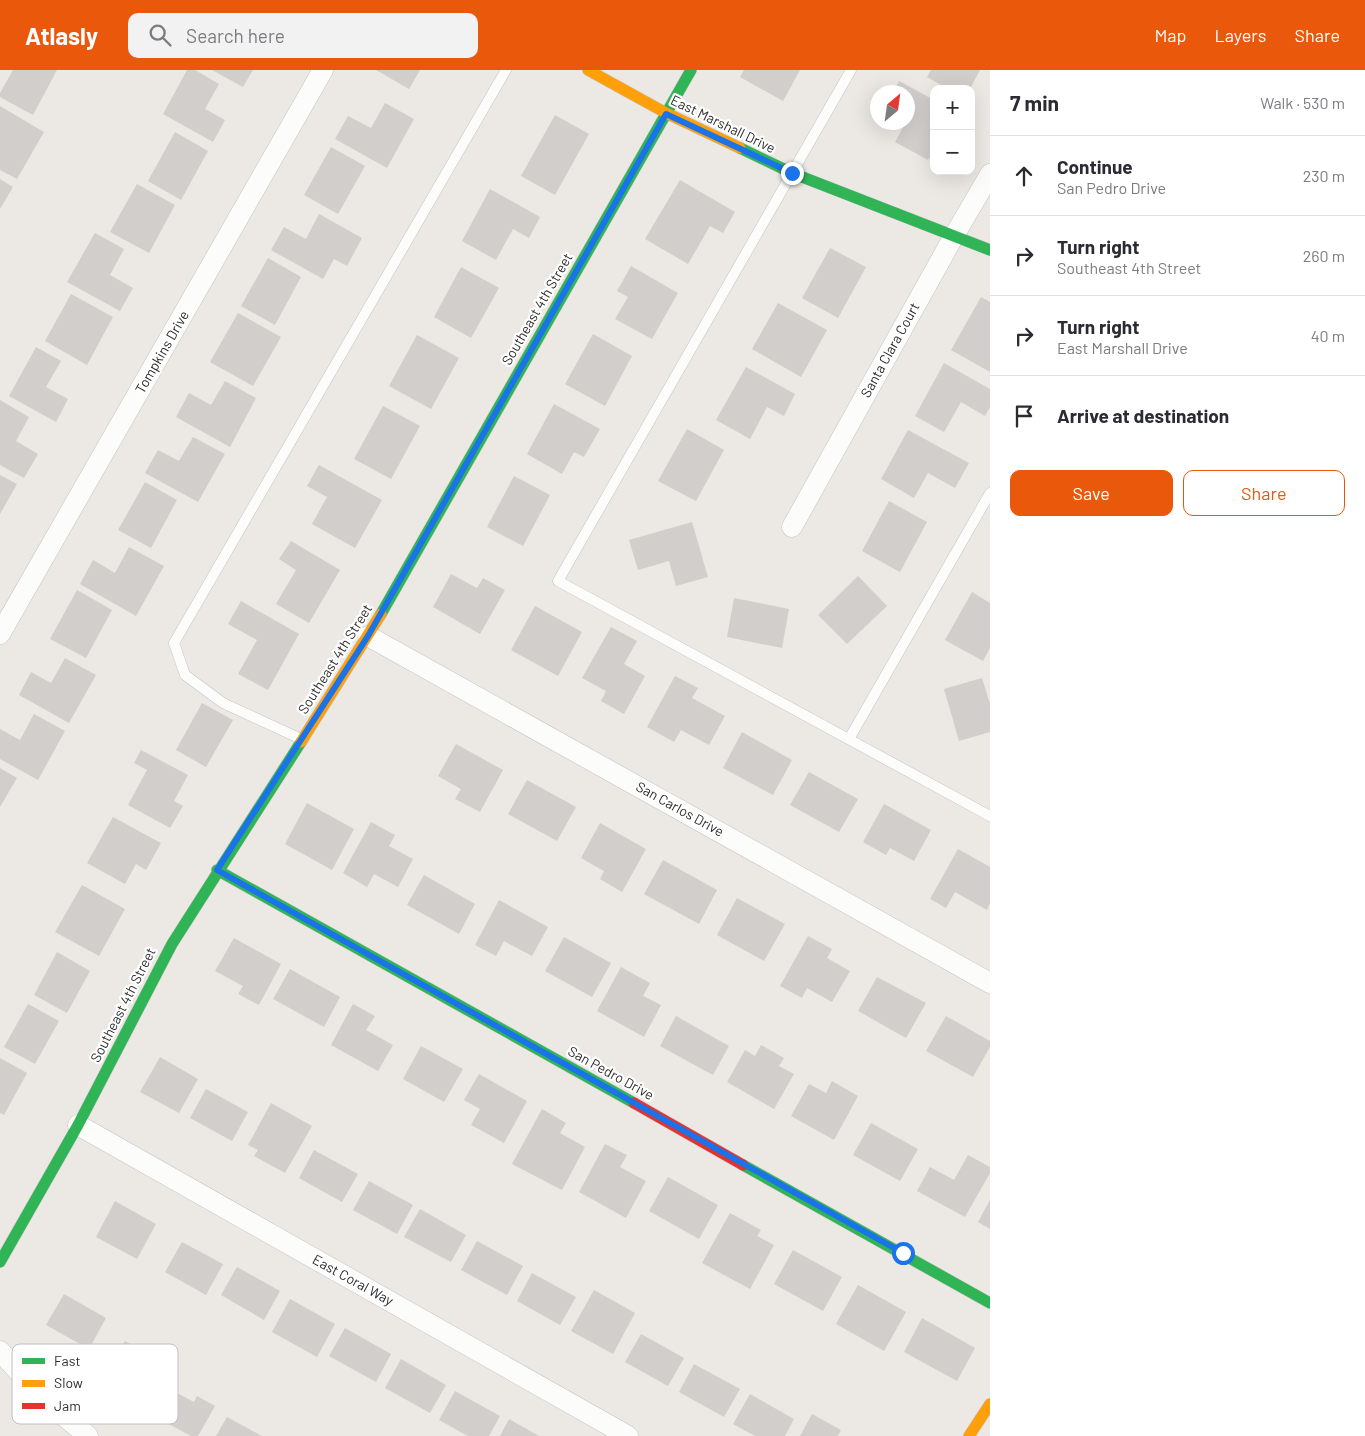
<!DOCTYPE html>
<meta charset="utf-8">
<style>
:root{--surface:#fff;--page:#f2f2f3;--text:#2b2b33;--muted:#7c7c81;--line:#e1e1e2;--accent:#ea580c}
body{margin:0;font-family:Barlow,sans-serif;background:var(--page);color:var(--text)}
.controls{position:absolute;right:15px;top:15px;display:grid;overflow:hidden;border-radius:10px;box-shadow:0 5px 20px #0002}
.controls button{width:45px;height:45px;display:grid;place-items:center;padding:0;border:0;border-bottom:1px solid var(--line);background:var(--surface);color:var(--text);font:25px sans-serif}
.compass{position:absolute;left:870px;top:15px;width:45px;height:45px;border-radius:50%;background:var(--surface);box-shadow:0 5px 20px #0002;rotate:29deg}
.stop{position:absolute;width:15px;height:15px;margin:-11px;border:4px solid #1a73e8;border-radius:50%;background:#fff}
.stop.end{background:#1a73e8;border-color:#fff;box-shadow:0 1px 5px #0008}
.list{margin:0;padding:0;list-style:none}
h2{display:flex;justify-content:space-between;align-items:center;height:65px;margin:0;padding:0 20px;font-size:21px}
h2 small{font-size:16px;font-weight:400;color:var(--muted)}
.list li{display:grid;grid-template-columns:32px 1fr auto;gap:15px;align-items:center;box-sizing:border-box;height:80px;padding:0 20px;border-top:1px solid var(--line)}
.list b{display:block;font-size:19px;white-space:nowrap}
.list p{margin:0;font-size:16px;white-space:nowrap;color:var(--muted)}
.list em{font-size:16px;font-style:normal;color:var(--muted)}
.actions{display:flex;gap:10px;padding:15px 20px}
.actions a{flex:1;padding:11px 0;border:1px solid var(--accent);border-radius:10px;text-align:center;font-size:18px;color:var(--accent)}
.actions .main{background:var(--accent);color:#fff}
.icon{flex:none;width:28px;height:28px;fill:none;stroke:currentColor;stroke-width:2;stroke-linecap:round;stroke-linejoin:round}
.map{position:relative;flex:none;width:990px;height:1366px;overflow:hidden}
header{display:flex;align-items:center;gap:30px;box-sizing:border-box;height:70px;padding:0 25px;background:var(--accent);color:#fff}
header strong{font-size:24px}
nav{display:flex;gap:28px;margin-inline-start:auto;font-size:18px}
.search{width:350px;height:45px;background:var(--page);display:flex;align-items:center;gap:12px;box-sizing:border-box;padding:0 18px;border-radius:10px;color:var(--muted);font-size:19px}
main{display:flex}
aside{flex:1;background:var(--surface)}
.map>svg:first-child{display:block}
</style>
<header>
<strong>Atlasly</strong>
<div class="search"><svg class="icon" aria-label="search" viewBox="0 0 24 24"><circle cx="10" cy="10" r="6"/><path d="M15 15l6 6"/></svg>Search here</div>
<nav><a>Map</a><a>Layers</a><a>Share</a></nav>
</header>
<main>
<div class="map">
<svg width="990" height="1366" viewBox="0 0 990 1366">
<rect width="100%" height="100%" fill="#ece8e4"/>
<!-- building -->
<path fill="#d1cecb" d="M13,0H57L33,45L0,27V23Z
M187,0H195L219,14L205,39L225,50L213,72L163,44Z
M212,0H253L243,17Z
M376,0H420L409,19Z
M744,0H800L783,31L740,7Z
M931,0H980L970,19H948L927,7Z
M899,11L934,30V81L928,90L895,72L906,52H908V22H893Z
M385,33L414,49L387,98L335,69L348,46L371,58Z
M0,36L44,62L17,109L0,100Z
M555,45L589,64L555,125L521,106Z
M175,62L208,81L181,130L148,111Z
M331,77L365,96L338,144L304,125Z
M0,109L13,117L0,139Z
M680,110L735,142L723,163L710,156L688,194L645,169Z
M137,114L175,135L149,183L110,162Z
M490,119L540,147L529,168L513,159L496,190L462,171Z
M319,144L362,168L347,196L334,189L323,209L271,180L284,157L306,169Z
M95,163L124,179L110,205L133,218L120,241L67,212Z
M830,178L866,197L838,248L802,228Z
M268,188L301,207L275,255L241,236Z
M631,196L678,223L652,269L615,249L628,227L617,221Z
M461,197L499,218L471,268L434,247Z
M71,224L113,247L87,295L45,271Z
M981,227L990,232V302L951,280Z
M778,233L827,260L801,307L752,279Z
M238,243L281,267L253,316L210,292Z
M593,264L632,286L605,336L565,314Z
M417,265L459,288L431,339L389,316Z
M36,277L61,291L46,317L68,329L56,352L9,326Z
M944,293L990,319V337L985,346L961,332L944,362L915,346Z
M746,297L795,324L784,346L767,337L750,369L716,350Z
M225,311L256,328L230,377L176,347L189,323L211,335Z
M0,330L29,347L16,371L38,384L24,408L0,395Z
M554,334L600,359L584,387L574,382L562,404L527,384Z
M383,336L420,356L391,409L354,389Z
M687,359L724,380L696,431L658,411Z
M908,360L969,393L955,418L928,403L914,428L881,409Z
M193,367L225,384L198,432L145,403L158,380L179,391Z
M319,395L382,430L355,478L312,454L327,427L307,416Z
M0,405L17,414L0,444Z
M514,406L550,425L523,476L487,457Z
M145,412L177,430L151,478L118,460Z
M889,431L927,452L900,502L862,481Z
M692,452L708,507L676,516L669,491L638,500L629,470Z
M291,471L340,500L309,553L276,534L296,500L279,489Z
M129,477L164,496L136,546L80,514L93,490L115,503Z
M451,504L477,518L483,508L505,520L480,564L433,537Z
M858,506L887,536L847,574L818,545Z
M77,520L112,540L86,588L50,569Z
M972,522L990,533V578L983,591L945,570Z
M734,528L789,539L782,578L727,567Z
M241,531L299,564L268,620L238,604L257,570L228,554Z
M535,536L582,562L558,606L511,580Z
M611,557L637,571L624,594L645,606L624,644L601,631L606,621L582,608Z
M65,588L96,605L69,653L19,625L31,602L51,613Z
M675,606L698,618L692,628L725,646L709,675L681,660L674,672L647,657Z
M982,608L990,634V662L959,671L944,619Z
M202,633L233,650L206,697L176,680Z
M34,644L65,661L38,710L0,689V659L20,670Z
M742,662L792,690L773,725L723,698Z
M456,674L503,700L480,742L455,729L461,719L438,706Z
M141,680L188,705L174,731L183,736L170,758L128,735L147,700L134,693Z
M0,698L17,708L0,737Z
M809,702L858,729L839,762L790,735Z
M527,710L576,737L557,771L508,744Z
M307,733L354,759L332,800L285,774Z
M884,734L931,760L914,791L890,778L886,785L863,772Z
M113,747L161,773L146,800L136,794L125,814L87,793Z
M371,752L395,765L389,776L413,789L398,817L374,804L367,817L343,803Z
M600,753L646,779L622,822L600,809L604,801L581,788Z
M958,779L990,797V833L987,840L955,822L946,838L930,829Z
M663,790L717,820L699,854L644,824Z
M424,805L475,834L459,864L407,835Z
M82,815L125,839L99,886L55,862Z
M737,828L785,854L764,891L717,865Z
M499,830L548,857L532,886L504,871L496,886L475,875Z
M808,866L832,879L827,888L850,901L832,932L807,918L802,928L780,916Z
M564,867L611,893L592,927L545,901Z
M234,868L281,894L259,935L238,924L243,916L215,901Z
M57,882L90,901L67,943L34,925Z
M621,897L650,913L643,926L661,935L644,967L597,941Z
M290,899L340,927L324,957L273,929Z
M877,907L926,933L906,968L858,941Z
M28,934L59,951L35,994L4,977Z
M353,934L375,946L366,960L393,975L378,1001L331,975Z
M676,946L729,976L713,1005L660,976Z
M946,946L990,971V977L973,1007L926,981Z
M761,975L784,988L779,996L794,1004L774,1039L727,1012L745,980L755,986Z
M421,976L463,999L444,1032L403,1009Z
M160,987L198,1009L179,1043L140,1022Z
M0,988L27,1003L4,1045L0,1043Z
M479,1004L527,1031L504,1073L471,1055L480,1039L464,1030Z
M832,1011L858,1026L834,1070L791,1046L809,1014L826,1023Z
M206,1019L248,1042L232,1071L190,1048Z
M271,1033L312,1056L285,1103L254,1086L258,1080L248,1075Z
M542,1039L566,1053L560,1063L585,1077L562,1120L512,1094Z
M871,1053L918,1079L900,1111L853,1085Z
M605,1074L627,1085L620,1097L646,1111L626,1148L579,1122Z
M314,1080L358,1104L342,1132L299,1108Z
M968,1085L990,1097V1103L965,1147L917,1121L930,1097L954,1110Z
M668,1107L718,1135L699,1169L649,1141Z
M369,1111L413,1135L397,1164L353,1140Z
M990,1130V1159L978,1152Z
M115,1131L156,1154L137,1189L96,1167Z
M420,1139L466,1165L451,1192L404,1167Z
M730,1143L761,1160L757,1166L774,1175L750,1219L702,1193Z
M477,1171L523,1196L507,1225L461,1200Z
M182,1172L223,1194L206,1225L165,1202Z
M793,1180L842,1207L823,1241L774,1214Z
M237,1197L280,1221L264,1250L221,1225Z
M532,1203L576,1227L560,1255L517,1231Z
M858,1215L906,1242L884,1281L836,1254Z
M594,1220L635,1243L613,1284L571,1261Z
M64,1224L106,1248L89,1279L46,1255Z
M290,1229L335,1254L317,1287L272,1262Z
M922,1248L975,1278L957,1311L904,1282Z
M345,1258L391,1284L376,1312L329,1286Z
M641,1264L684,1288L668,1316L625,1292Z
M125,1271L153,1287L149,1296L160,1302L143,1333L103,1311Z
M401,1289L446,1315L430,1343L385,1318Z
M694,1294L740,1319L724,1347L679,1322Z
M169,1319L194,1332L197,1326L215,1336L198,1366H191L154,1346Z
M455,1321L500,1346L489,1366H468L439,1350Z
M750,1324L794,1349L785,1366H755L733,1354Z
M812,1344L841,1360L838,1366H800Z
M227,1347L262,1366H216Z
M509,1349L539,1366H500Z"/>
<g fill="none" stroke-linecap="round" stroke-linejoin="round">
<!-- lane casing -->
<g stroke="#c5c4c5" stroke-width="11">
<path id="lane" d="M851,0L558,511L990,746
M301,669L223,633L185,605L174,573L506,0
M849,669L990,423"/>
</g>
<!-- street casing -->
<g stroke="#c5c4c5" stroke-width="21">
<path id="street" d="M792,457L954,166L990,104
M0,564L323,0
M368,566L990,913
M78,1055L628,1366
M0,1281L42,1328L88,1366"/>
</g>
<!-- fast casing -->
<g stroke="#c5c4c5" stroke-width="12">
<path id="fast" d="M740,78L792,103L990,180
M381,544L691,0
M217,800L634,1033
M743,1095L990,1233
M0,1192L78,1055L172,874L301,672"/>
</g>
<!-- slow casing -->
<g stroke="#c5c4c5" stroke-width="12">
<path id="slow" d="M588,0L666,43L740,78
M301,672L381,544
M969,1366L990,1334"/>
</g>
<!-- jam casing -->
<g stroke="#c5c4c5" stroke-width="12">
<path id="jam" d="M634,1033L743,1095"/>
</g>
<!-- lane -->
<use href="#lane" stroke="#fcfcfb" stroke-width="10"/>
<!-- street -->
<use href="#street" stroke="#fcfcfb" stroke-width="20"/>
<!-- fast -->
<use href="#fast" stroke="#30b455" stroke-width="11"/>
<!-- slow -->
<use href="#slow" stroke="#ff9f0a" stroke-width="11"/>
<!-- jam -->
<use href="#jam" stroke="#e5322d" stroke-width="11"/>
</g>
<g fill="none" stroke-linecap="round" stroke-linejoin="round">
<!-- route -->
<path stroke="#1a73e8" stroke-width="6" d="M792,103L666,44L368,566L217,800L903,1183"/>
</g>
<g text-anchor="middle" stroke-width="4.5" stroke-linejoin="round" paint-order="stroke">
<!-- street labels -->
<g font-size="14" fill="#2e2e2e" stroke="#fff">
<text transform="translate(723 54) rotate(26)" y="5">East Marshall Drive</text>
<text transform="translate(537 239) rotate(-60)" y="5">Southeast 4th Street</text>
<text transform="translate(890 280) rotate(-61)" y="5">Santa Clara Court</text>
<text transform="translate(162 282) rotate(-60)" y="5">Tompkins Drive</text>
<text transform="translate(335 589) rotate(-58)" y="5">Southeast 4th Street</text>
<text transform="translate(680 739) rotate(29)" y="5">San Carlos Drive</text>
<text transform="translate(123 935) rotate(-63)" y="5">Southeast 4th Street</text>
<text transform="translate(611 1003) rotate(29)" y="5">San Pedro Drive</text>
<text transform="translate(353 1210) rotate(29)" y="5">East Coral Way</text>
</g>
</g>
<!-- legend -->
<rect x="12" y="1274" width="166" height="80" rx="8" fill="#fff" stroke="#c0c0c0" stroke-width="1"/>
<rect x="22" y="1288" width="23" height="6" fill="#30b455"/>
<rect x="22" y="1310" width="23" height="7" fill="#ff9f0a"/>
<rect x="22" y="1333" width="23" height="6" fill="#e5322d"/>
<g font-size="14" fill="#2e2e2e">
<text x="54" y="1296">Fast</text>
<text x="54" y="1318">Slow</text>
<text x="54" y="1341">Jam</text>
</g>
</svg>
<div class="controls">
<button>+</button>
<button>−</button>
</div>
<svg class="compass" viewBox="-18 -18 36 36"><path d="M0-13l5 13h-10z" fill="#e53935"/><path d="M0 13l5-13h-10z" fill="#7c7c81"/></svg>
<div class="stop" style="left:903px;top:1183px"></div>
<div class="stop end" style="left:792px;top:103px"></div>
</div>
<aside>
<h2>7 min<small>Walk · 530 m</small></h2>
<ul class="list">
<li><svg class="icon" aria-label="ahead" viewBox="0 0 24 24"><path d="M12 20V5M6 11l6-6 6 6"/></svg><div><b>Continue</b><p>San Pedro Drive</p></div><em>230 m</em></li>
<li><svg class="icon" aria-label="right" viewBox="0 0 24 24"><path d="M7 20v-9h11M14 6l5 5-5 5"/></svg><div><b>Turn right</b><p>Southeast 4th Street</p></div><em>260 m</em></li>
<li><svg class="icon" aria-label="right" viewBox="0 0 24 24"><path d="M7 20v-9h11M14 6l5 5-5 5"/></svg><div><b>Turn right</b><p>East Marshall Drive</p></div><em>40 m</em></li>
<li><svg class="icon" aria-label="arrive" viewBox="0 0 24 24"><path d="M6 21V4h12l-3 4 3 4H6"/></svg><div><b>Arrive at destination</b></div></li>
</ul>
<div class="actions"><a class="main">Save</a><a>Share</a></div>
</aside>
</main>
